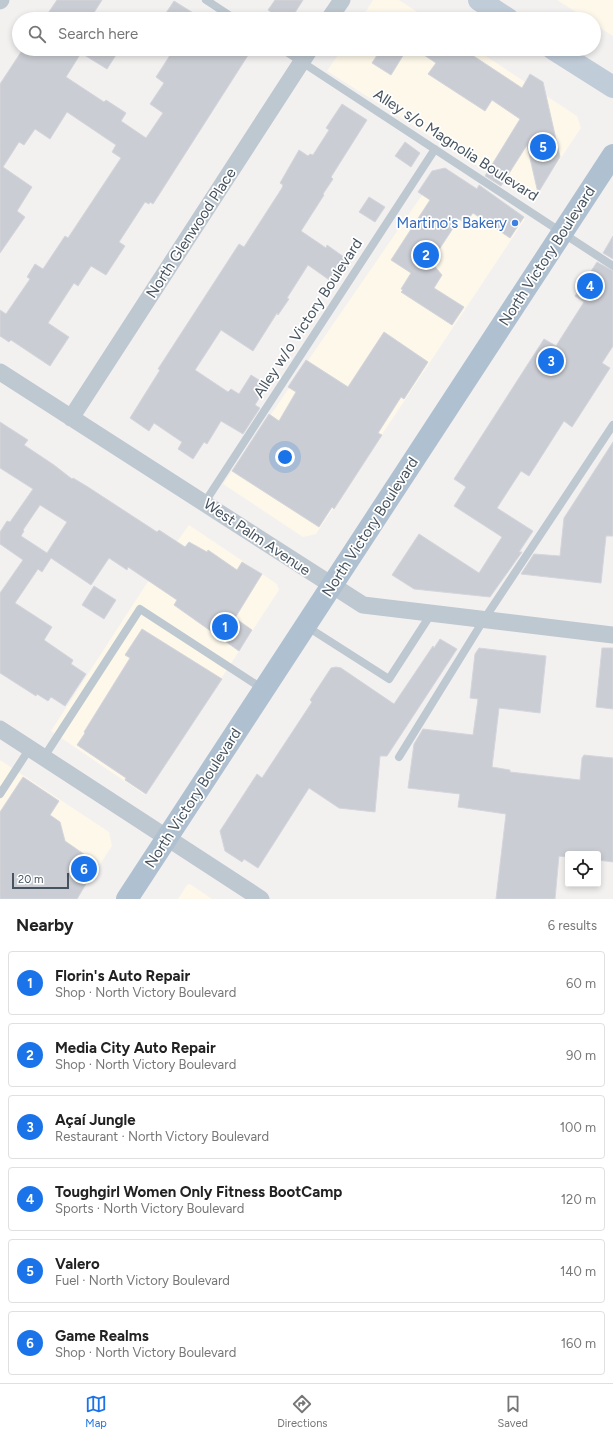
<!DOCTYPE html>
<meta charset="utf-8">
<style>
:root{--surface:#fff;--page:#f2f2f2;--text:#222;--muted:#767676;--line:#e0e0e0;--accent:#1a73e8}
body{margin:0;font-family:Figtree,sans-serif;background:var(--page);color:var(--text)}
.controls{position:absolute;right:12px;bottom:12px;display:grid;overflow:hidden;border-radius:4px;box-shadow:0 2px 6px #0003}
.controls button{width:36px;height:36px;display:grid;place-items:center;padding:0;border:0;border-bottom:1px solid var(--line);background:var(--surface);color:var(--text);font:20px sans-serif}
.scale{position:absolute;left:12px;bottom:10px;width:57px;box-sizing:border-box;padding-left:4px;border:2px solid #47545f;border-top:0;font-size:11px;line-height:14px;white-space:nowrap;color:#47545f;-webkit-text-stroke:3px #fff;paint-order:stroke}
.you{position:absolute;left:285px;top:457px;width:14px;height:14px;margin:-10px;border:3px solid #fff;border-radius:50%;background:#1a73e8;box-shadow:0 0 0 6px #1a73e833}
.badge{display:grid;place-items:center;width:26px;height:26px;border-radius:50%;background:var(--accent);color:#fff;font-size:13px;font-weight:700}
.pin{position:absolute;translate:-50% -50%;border:2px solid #fff;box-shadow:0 1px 4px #0006}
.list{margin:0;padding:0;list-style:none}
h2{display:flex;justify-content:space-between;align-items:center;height:52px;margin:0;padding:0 16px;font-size:17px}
h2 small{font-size:13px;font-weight:400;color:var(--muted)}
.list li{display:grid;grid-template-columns:26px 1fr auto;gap:12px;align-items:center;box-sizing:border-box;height:64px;margin:0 8px 8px;padding:0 8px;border:1px solid var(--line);border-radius:4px}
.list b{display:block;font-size:15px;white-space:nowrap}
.list p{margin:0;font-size:13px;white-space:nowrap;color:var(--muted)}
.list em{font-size:13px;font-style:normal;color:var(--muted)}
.icon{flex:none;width:22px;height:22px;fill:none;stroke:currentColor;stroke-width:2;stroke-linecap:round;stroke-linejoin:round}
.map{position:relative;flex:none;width:613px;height:899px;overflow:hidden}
.search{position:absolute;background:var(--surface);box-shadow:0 2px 6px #0003;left:12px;right:12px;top:12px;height:44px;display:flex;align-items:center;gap:10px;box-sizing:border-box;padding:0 14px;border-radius:22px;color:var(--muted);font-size:15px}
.sheet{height:484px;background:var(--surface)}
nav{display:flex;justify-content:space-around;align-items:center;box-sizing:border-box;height:56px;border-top:1px solid var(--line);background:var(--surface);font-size:11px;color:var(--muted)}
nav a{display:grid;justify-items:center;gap:2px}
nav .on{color:var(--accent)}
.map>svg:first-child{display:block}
</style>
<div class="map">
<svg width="613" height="899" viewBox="0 0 613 899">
<rect width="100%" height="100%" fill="#f3f0f0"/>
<!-- commercial -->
<path fill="#fdf8ea" d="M373,0H399L428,19H361Z
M557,0H613V36L594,24V19H587Z
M342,49H475L577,116L581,128L532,201L327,71Z
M440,169L525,219L316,534L303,537L223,484Z
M189,525L277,584L279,590L145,795L51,731L145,586Z
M0,760L109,832L112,846L77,899H0Z
M190,884L212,899H178L187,885Z"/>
<!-- building -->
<path fill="#cacdd3" stroke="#d4d6dc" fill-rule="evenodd" d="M57,0H102L90,19H44Z
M275,0H303L291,19H281L268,10Z
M174,1L203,19H162Z
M23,49H106L116,55L107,69L81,53L66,77L104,102L106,100L126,113L121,121L146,138L163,113L150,104L164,83L156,77L174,49H252L153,204L150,202L149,204L145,202L119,242L125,246L106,275L91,266L78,286L74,283L48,323L69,337L50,366L11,340L9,342L0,336V310L6,314L30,279L27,277L35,264L43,269L65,236L68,238L121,158L112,152L116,145L67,112L50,139L35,129L24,145L19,142L3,167L32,187L17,211L25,217L0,253V84Z
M381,49H407L391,75L372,63Z
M415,49H463L522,88L530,74L543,82L560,157L538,193L527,145L501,186L485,176L520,119L492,100L485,111L428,74L436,63Z
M342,104L367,120L331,177L333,179L323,194L324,195L301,231L326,248L327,245L351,262L335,284L308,265L287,298L289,299L278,315L277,313L253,351L221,330L195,370L228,392L231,389L239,394L251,375L267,385L255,405L260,408L243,434L221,421L207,444L204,442L193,459L178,449L182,442L154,423L149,431L130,418L160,370L158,369L239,244L244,247L282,188L283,185L280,183L299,150L308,156L310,154L313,155L329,130L326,128Z
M405,142L420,153L411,167L395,156Z
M445,168L477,189L479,185L524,217L510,238L473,213L465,223L459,219L431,262L442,275L434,288L464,307L452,325L401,292L403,290L401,289L411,273L391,260L430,200L418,192L432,171Z
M369,197L385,207L375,222L359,212Z
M613,236V259L603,253Z
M597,262L613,271V346L602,363L610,368L572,427L564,421L529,476L521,471L497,508L533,531L519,552H522L490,597L414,589L392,575L419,534L479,573L502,537L454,506L466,487L454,479L544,339L556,346L584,302L575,296Z
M384,332L428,362L404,399L401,397L378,433L382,435L334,509L332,507L319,527L232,471L269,414L279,421L296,392L288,387L306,360L348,387Z
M0,422L28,440L24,445L54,465L72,479L73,478L88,487L157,532L159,530L185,547L189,542L207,552L208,550L237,570L242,562L262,574L235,618L252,630L239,651L174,605L177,600L128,567L127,570L109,558L91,585L51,558L42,572L38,569L15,603L52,627L44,640L73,660L71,664L86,674L65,706L51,697L48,701L37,694L36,696L0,673V593L23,560L0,544V532L7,521L10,522L33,489L0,468ZM40,505L67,522L47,553L21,536L24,531L23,530Z
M613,442V536H606L601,583L521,574L534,554L560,556L564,518Z
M94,586L116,600L104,619L82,605Z
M142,629L222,679L146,794L125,780L126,778L77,745L85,733L84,732L130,658L125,655Z
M440,639L457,649L387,756H380L375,812L339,808L309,788L258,868L244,859L242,862L225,851L220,831L257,774L262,778L312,702L310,700L331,668L336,667L341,668L394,704L433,646L434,648Z
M479,648L546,656L540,713L499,708L492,767L510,770V772L580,780L582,758L584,755L613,758V862L598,860V854H568V857L559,856L555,899H496L506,814L458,807L460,794L408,788L414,744L423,729L473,735L478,699L470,698L475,654Z
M602,648H613V709L596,707Z
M23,777L59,801L50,815L60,822L65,841L98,864L77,899H0V812Z"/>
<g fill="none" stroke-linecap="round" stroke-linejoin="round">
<!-- service -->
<path stroke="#bec8d0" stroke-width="8" d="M206,0L235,19
M282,49L613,266
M205,502L435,149
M306,626L389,679L431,614
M44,757L140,609L263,689
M399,757L483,621L613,425
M0,794L30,748"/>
<!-- minor -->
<path stroke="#bec8d0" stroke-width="17" d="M0,1L1,0
M329,19L342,0
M0,372L363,605L613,635
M71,418L310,49
M0,729L261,899"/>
<!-- secondary -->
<path stroke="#c0ccd8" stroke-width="22" d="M479,0L508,19
M553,49L613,87"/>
<!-- primary -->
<path stroke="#afc0d0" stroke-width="22" d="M127,899L613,155"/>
</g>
<!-- markers -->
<circle fill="#3f7fe0" stroke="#fff" stroke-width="1.5" cx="515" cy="223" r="4"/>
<g text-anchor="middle" stroke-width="3.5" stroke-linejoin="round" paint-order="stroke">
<!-- street labels -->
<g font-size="15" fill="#47545f" stroke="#fff">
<text transform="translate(456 145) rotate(33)" y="5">Alley s/o Magnolia Boulevard</text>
<text transform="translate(191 233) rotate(-57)" y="5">North Glenwood Place</text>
<text transform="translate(547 256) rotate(-57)" y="5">North Victory Boulevard</text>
<text transform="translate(308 318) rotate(-57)" y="5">Alley w/o Victory Boulevard</text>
<text transform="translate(370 527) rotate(-57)" y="5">North Victory Boulevard</text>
<text transform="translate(257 537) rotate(34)" y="5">West Palm Avenue</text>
<text transform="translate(193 798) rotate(-57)" y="5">North Victory Boulevard</text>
</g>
<!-- shop labels -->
<g font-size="15" fill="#366cbe" stroke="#fff" text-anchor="end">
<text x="507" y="228">Martino's Bakery</text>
</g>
</g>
</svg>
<div class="controls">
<button><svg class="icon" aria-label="locate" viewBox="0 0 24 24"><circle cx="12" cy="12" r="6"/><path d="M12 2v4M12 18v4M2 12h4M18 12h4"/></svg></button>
</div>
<div class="scale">20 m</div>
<div class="you"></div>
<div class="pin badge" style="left:225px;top:627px">1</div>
<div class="pin badge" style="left:426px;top:255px">2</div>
<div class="pin badge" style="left:551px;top:361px">3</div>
<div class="pin badge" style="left:590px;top:286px">4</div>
<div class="pin badge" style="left:543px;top:147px">5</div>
<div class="pin badge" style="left:84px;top:869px">6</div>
<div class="search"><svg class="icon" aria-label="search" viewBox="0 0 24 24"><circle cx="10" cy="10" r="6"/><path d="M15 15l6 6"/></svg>Search here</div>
</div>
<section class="sheet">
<h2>Nearby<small>6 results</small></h2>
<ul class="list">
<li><span class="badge">1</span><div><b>Florin's Auto Repair</b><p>Shop · North Victory Boulevard</p></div><em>60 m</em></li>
<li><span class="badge">2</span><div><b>Media City Auto Repair</b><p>Shop · North Victory Boulevard</p></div><em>90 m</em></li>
<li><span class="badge">3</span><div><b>Açaí Jungle</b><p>Restaurant · North Victory Boulevard</p></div><em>100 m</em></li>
<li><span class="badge">4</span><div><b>Toughgirl Women Only Fitness BootCamp</b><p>Sports · North Victory Boulevard</p></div><em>120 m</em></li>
<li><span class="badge">5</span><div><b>Valero</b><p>Fuel · North Victory Boulevard</p></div><em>140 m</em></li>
<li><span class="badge">6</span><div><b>Game Realms</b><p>Shop · North Victory Boulevard</p></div><em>160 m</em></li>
</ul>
</section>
<nav>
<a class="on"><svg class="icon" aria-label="map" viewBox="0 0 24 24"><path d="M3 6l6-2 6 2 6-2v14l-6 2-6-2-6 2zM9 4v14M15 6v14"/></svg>Map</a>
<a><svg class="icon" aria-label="directions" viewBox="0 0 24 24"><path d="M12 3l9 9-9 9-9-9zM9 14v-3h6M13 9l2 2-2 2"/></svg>Directions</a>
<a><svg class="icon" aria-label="saved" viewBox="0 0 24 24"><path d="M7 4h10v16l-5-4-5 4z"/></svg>Saved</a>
</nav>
